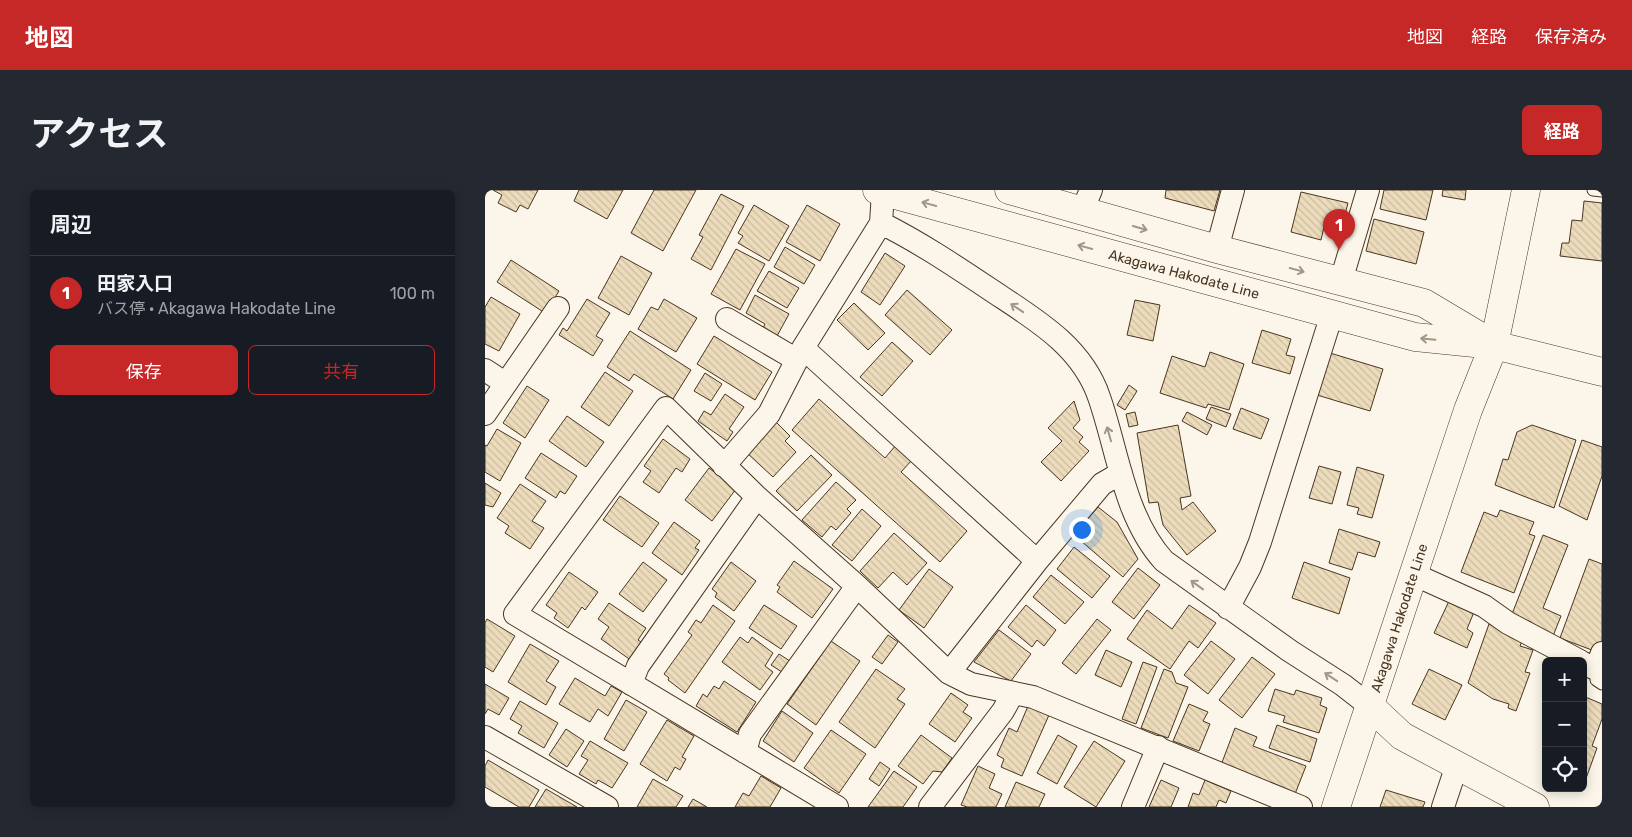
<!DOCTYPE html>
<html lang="ja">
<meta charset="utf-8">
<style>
:root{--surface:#171b24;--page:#242831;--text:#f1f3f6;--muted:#9ea1a6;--line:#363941;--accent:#c62828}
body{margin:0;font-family:Rubik,"Noto Sans JP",sans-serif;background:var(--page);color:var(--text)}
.controls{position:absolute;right:15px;bottom:15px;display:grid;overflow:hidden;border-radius:8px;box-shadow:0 2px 12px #0003}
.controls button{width:45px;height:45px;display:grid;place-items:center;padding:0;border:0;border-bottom:1px solid var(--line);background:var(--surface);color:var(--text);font:25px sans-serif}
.you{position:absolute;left:596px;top:339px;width:18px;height:18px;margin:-12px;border:4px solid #fff;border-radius:50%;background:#1a73e8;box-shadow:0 0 0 8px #1a73e833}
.badge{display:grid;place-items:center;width:32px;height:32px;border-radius:50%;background:var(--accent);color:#fff;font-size:16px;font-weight:700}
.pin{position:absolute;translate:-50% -41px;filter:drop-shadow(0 1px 2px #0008)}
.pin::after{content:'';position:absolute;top:26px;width:18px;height:15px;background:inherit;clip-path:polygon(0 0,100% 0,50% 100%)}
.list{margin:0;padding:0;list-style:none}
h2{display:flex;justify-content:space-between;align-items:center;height:65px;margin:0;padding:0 20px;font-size:21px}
h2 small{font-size:16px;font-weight:400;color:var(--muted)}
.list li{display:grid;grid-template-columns:32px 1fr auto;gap:15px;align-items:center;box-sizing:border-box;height:75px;padding:0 20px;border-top:1px solid var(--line)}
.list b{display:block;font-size:19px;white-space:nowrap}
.list p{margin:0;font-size:16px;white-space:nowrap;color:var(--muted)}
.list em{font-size:16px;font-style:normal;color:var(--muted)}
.actions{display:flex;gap:10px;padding:15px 20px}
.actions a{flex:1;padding:11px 0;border:1px solid var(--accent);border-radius:8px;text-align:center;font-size:18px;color:var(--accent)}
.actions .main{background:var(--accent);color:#fff}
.icon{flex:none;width:28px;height:28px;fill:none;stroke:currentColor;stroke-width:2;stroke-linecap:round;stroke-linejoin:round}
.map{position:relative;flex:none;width:1117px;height:617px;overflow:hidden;border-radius:8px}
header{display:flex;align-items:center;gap:30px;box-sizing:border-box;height:70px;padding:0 25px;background:var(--accent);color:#fff}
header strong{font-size:24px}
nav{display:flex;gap:28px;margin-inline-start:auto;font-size:18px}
.intro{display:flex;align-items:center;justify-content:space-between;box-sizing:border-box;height:120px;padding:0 30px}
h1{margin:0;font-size:35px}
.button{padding:12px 22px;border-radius:8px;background:var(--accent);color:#fff;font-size:18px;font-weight:700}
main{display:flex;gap:30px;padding:0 30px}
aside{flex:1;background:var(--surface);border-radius:8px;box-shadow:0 2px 12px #0003}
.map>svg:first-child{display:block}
</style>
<header>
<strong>地図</strong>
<nav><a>地図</a><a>経路</a><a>保存済み</a></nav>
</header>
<div class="intro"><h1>アクセス</h1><a class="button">経路</a></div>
<main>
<aside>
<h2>周辺<small></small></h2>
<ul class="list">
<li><span class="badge">1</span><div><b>田家入口</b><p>バス停 · Akagawa Hakodate Line</p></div><em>100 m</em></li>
</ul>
<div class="actions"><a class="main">保存</a><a>共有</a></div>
</aside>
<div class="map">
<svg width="1117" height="617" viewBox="0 0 1117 617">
<defs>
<pattern id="building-back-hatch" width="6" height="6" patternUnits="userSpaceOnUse" patternTransform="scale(1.25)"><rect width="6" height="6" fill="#ecdcbc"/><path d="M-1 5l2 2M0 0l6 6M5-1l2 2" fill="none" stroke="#ccbda1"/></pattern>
</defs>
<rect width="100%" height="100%" fill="#fbf6e9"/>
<!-- building -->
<path fill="url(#building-back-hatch)" stroke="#4a3520" d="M8,0H53L43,19L35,15L31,22L13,13L17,5Z
M94,0H138L122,29L89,11Z
M169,0H211L178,61L146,43Z
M681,0H735L729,21L680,8Z
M899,0H948L941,30L895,19Z
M958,0H981L980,10L957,6Z
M816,2L863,13L858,32L841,28L836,50L806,42Z
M236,4L259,16L226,80L206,69L218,47L214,45Z
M1099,11L1117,13V71L1075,66L1077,53H1084L1087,30L1097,31Z
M269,15L304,36L284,71L253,53L258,46L253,43Z
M322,15L355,34L335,71L301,52Z
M889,29L939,42L931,74L881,61Z
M300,57L330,75L319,94L289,77Z
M251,59L280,74L255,120L226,104Z
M400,63L420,76L395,115L376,102Z
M136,66L167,83L144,125L113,108Z
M26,70L74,101L60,123L12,92Z
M284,81L314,98L302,118L272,101Z
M422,100L467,140L445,165L400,125Z
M270,105L304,124L292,146L278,138L280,134L261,123Z
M6,107L35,124L14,161L0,154V117Z
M102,109L125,123L111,146L118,150L108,166L74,145L78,138L82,141Z
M179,109L212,128L191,162L153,139L166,117L173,120Z
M650,110L675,115L668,151L642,145Z
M369,113L400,143L383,160L352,130Z
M777,140L806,149L801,165L810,167L805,184L767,173Z
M145,141L206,180L188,209L149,184L144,191L122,177Z
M229,146L287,182L270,210L212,174Z
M407,152L428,171L397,206L375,187Z
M725,162L759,174L744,220L723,214L721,218L675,203L687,166L720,177Z
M845,163L898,179L885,221L832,205Z
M120,182L148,201L124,236L96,217Z
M220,183L237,194L226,211L209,201Z
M644,195L652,201L640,220L632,215Z
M42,196L64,210L40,248L18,233Z
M240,204L259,217L244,239L248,242L242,251L213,231L219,221L226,225Z
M334,209L400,268L411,255L427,270L416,282L482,341L455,372L307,240Z
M589,211L595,230L588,238L598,247L594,252L604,261L576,291L556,272L577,251L563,238Z
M726,217L746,224L741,237L721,229Z
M756,218L784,229L776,249L748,239Z
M650,222L653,235L644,237L641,224Z
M702,222L727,235L722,245L697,231Z
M82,226L119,252L101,277L64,251Z
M291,232L305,246L300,251L311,262L288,287L262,263Z
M693,235L706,306L695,308L697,320L708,312L731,341L702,365L678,335L673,312L664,313L652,243Z
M1047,235L1091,250L1069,318L1010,295L1018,269L1023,270L1032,242Z
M12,239L36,253L15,291L0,282V255L2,256Z
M178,249L205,269L197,282L191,278L174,303L158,292L166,281L159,276Z
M1097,250L1117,257V286L1102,330L1074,316Z
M56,263L92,286L80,304L75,301L71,308L40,288Z
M326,265L347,285L312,321L291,301Z
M834,276L856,282L847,314L824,308Z
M872,277L899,285L887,328L872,324L874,318L862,315Z
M224,278L251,299L227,331L200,310Z
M351,292L371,310L362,319L366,323L351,340L346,336L337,347L317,330Z
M0,293L16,303L8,317L0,315Z
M35,294L61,311L47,331L59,338L45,359L20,343L24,336L12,328Z
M135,306L174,333L157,357L118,330Z
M613,317L632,332L653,369L638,387L589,345Z
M377,319L396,336L367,371L347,355Z
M1015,320L1049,332L1044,344L1050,346L1029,403L976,382L999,322L1012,327Z
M189,332L215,351L210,358L214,360L197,385L167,363Z
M854,339L895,352L890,367L873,362L867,380L844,373Z
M409,343L442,373L422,395L408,382L393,398L375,381Z
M1058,345L1083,355L1058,418L1076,426L1068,446L1044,437L1046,432L1027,424Z
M589,357L625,386L607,408L572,379Z
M1104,369L1117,374V450L1112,462L1075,448Z
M309,371L348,399L327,428L292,402L295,397L292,395Z
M158,372L182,390L158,422L134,404Z
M246,372L271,391L249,421L230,407L232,403L227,399Z
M819,372L865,388L854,424L807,408Z
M653,378L675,395L649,429L627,412Z
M444,379L468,397L439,438L414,420Z
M84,382L113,402L100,420L97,417L83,438L69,428L72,423L61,415Z
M566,385L599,412L580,434L548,407Z
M964,411L989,422L982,439L988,443L982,458L949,443Z
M124,413L161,438L153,450L159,454L147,471L116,449L124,437L113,429Z
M228,415L250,431L200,503L183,490L184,488L179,484L207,445L203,442L211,430L216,433Z
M279,415L312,436L296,459L264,438Z
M541,415L571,440L559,456L552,450L547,457L523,437Z
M704,415L731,433L713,458L704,451L685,479L642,449L662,420L687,439Z
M2,429L30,446L8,482L0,477V433Z
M612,429L626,440L591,484L577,473Z
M1004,434L1025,441L1023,446L1037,451L1035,456L1048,460L1040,482L1045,483L1031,521L1023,518L1024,514L1008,509L983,493Z
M514,440L546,464L526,491L489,472Z
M403,445L413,452L397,474L387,467Z
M255,447L263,453L267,447L288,463L280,476L288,482L275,500L237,472Z
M346,451L375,471L331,535L302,514Z
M726,451L750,469L723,504L699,485Z
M45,454L74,471L61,491L71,497L61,515L23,492Z
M621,460L647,472L636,497L610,485Z
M294,464L308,473L300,484L286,475Z
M767,467L790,484L757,528L734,510Z
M658,472L672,477L651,534L637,529Z
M391,479L420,499L412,509L420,514L390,558L354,532Z
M679,479L687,482L691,493L703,497L683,548L656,538Z
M944,479L977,495L960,530L927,514Z
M90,488L120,506L126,496L137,502L123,526L113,519L105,532L74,514Z
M239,491L271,512L252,542L211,516L218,504L222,507L229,496L234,499Z
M0,494L24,508L14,525L3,519L0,524Z
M790,499L809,505L811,500L837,508L835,515L842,518L834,543L798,532L800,526L783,521Z
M466,503L483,515L478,522L487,528L470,552L444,534Z
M1098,506L1117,514V529L1107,556L1112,558L1099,594Z
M141,510L162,522L139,561L119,549Z
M35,511L73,533L59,558L33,543L37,536L25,529Z
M704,514L723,522L718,531L725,534L714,561L688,551Z
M543,516L564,525L537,586L516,577L519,569L512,565L524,538L532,542Z
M297,521L328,543L309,572L278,551Z
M182,530L209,546L197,567L201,569L195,580L190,577L182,591L155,574Z
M792,535L832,549L825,572L784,558Z
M750,538L772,547L768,556L821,576L810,604L736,575Z
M81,539L99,551L82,577L64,565Z
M346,540L381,564L354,603L319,578Z
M436,545L467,568L457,582L448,581L438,594L413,576Z
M573,545L592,556L572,594L552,583Z
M105,551L143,573L127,598L113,590L111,594L94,584L103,570L96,566Z
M609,551L640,571L611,617L579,597Z
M3,570L54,600L44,617H34L0,597V576Z
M395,572L405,579L394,596L384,589Z
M493,576L510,584L504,598L517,604L511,617H482L476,615Z
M409,581L432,597L418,617H383Z
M276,586L296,598L285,617H250L258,603L264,606Z
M168,589L198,606L191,617H152Z
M676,590L694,598L686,617H664Z
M720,590L746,601L741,613L734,610L731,617H703L708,603L714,605Z
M531,592L560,604L554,617H520Z
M61,599L92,617H50Z
M901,600L940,612L938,617H895Z
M208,609L222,617H203Z"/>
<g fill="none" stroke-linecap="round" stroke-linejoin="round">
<!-- lane casing -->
<g stroke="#4a3520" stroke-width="13">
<path id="lane" d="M1108,0L1117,1
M1111,479V490L1117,494"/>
</g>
<!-- street casing -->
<g stroke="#4a3520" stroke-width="24">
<path id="street" d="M398,2L396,33C434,52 467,74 503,98C546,127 596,154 614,207C633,261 639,327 679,371L805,461L858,495L885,516
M597,21L606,0
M732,59L748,0
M856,91L883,0
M242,129L312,170
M318,158L552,371
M0,180L20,193
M0,224L73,118
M239,276L284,224L318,158L396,33
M928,384L999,416L1023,433L1095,471
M743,418L765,377L775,352L847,124
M1098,473L1111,479L1117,463
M464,483L552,371L617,294L636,283
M146,494L153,476L272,307
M0,547L122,617
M260,562L265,544L372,396
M352,617L30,424L181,218L272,307L372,396L464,483L486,494L548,507L816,617
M445,617L518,521L528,503
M648,617L673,557
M958,617L972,575"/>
</g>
<!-- secondary casing -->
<g stroke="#4a3520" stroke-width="29">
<path id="secondary" d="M392,0L930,147L1009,155L1117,182
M524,0L732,59L939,113L1001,150
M885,516L917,546L1050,617
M851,617L983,220L1009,155L1041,0"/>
</g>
<!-- lane -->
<use href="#lane" stroke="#fbf6e9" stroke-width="11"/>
<!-- street -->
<use href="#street" stroke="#fbf6e9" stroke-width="22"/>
<!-- secondary -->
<use href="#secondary" stroke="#fbf6e9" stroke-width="28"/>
</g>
<!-- one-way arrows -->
<defs><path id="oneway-shaft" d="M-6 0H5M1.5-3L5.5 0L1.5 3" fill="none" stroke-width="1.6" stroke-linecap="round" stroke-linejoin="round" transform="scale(1.25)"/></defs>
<g stroke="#a29684">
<use href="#oneway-shaft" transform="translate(444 14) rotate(-165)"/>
<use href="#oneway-shaft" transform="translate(655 38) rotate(16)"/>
<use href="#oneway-shaft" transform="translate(600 57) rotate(-165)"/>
<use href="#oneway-shaft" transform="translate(812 80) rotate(15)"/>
<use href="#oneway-shaft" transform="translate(532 118) rotate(-146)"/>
<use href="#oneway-shaft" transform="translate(943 149) rotate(-175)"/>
<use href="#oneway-shaft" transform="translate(624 244) rotate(-106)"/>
<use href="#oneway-shaft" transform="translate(712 395) rotate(-144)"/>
<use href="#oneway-shaft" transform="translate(846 487) rotate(-147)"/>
</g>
<g text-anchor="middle" stroke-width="4" stroke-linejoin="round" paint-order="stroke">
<!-- street labels -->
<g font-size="14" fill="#4a3520" stroke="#fbf6e9">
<text transform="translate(699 84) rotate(15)" y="5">Akagawa Hakodate Line</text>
<text transform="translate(914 428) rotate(-72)" y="5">Akagawa Hakodate Line</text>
</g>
</g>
</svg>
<div class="controls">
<button>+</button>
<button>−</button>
<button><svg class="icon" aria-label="locate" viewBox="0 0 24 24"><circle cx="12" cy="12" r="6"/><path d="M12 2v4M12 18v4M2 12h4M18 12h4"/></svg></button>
</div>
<div class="you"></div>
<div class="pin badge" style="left:854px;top:60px">1</div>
</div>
</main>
